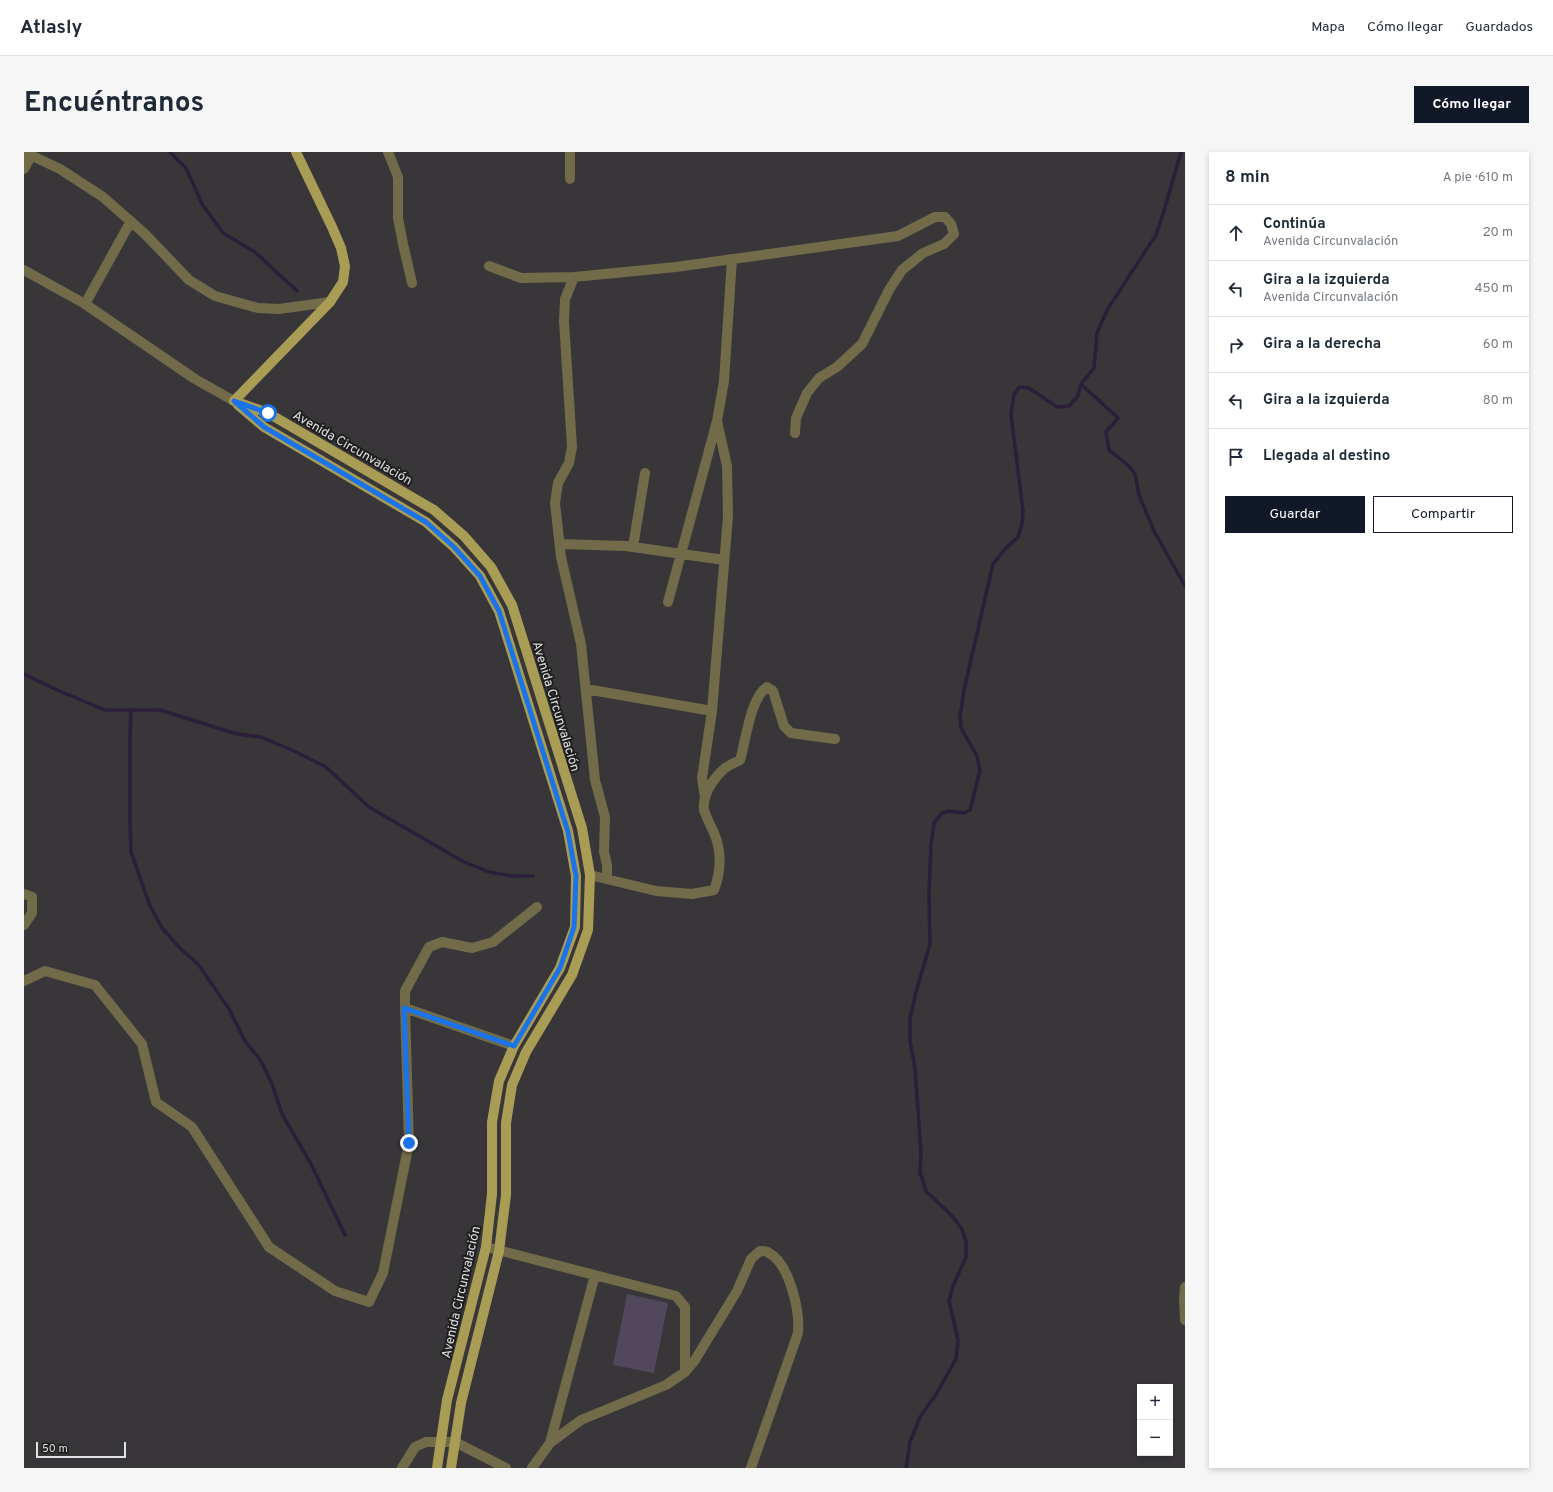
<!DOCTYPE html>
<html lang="es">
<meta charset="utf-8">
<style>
:root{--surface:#fff;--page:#f6f6f7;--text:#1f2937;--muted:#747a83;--line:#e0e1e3;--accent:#111827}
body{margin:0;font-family:Overpass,sans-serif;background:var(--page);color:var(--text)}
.controls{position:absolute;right:12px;bottom:12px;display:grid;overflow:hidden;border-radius:0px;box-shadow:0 2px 6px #0003}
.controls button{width:36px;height:36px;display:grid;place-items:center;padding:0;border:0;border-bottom:1px solid var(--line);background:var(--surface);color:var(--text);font:20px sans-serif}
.scale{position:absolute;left:12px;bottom:10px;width:90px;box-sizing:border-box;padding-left:4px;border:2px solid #e1e0e2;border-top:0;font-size:11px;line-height:14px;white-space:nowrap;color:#e1e0e2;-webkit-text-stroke:3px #1f1e1f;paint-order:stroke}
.stop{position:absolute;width:12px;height:12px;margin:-9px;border:3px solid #1a73e8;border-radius:50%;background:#fff}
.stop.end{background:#1a73e8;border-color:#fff;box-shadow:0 1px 4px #0008}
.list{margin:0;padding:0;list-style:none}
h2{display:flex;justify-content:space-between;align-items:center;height:52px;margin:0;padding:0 16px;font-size:17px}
h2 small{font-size:13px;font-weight:400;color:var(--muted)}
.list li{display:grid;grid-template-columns:26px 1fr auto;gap:12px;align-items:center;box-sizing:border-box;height:56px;padding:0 16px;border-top:1px solid var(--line)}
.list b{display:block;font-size:15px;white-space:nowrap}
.list p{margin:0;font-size:13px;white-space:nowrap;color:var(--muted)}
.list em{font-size:13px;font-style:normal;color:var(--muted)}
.actions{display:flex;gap:8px;padding:12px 16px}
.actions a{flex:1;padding:9px 0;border:1px solid var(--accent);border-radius:0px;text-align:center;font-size:14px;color:var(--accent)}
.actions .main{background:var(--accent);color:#fff}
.icon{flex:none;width:22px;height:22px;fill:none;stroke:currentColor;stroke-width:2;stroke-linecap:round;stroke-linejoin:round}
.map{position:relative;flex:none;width:1161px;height:1316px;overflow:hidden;border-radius:0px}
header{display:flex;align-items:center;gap:24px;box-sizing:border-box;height:56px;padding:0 20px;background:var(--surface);border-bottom:1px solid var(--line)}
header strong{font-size:19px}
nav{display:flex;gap:22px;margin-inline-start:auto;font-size:14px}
.intro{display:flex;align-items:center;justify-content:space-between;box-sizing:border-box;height:96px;padding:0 24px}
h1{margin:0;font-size:28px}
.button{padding:10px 18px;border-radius:0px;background:var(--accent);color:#fff;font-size:14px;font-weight:700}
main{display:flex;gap:24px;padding:0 24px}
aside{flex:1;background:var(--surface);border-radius:0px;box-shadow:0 2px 6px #0003}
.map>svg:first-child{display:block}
</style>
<header>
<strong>Atlasly</strong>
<nav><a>Mapa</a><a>Cómo llegar</a><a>Guardados</a></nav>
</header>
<div class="intro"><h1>Encuéntranos</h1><a class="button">Cómo llegar</a></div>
<main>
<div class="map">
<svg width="1161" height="1316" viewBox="0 0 1161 1316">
<rect width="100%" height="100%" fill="#383639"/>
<!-- green -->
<path fill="#52485e" d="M603,1142L644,1151L630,1221L589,1213Z"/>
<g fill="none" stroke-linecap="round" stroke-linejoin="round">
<!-- stream -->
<path stroke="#2b1e39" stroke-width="3.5" d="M146,0L162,16L178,52L199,81L231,100L273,139
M1057,232L1094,266L1082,280L1085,298L1104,313L1111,322L1115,343L1130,379L1161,434
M0,522L33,538L81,558H136L213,582L237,585L270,599L302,615L345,655L440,710L465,720L489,724H509
M107,558L106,585V669L107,700L126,754L138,776L156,796L174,812L205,857L221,889L237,909L248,932L258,962L286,1010L321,1083
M882,1316L886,1290L896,1265L913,1241L932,1207L934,1188L925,1149L929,1134L942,1105V1090L938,1077L929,1065L902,1039L896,1020L897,1001L891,916L886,888V867L892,840L906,792L905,741L907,693L910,671L918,661L925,659L940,661L946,658L956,619L953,604L937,576L936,565L940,538L969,412L981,397L994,385L998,372L999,359L987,262L990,243L995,235L1005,236L1033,255L1045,254L1054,244L1057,232L1070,216L1073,181L1083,158L1132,83L1140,59L1157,0"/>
<!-- minor -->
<path stroke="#716b49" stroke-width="10" d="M0,0L36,17L79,45L121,82L165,128L191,144L234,156L255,157L306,150
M364,0L374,25V66L379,92L388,131
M546,0V27
M0,17L7,4
M465,114L497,126L550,125L652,115L874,84L911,65H921L927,72L930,82L920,92L899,101L878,118L865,138L838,192L813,215L795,226L783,241L772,266L771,281
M550,125L541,147L540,169L548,295L545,311L534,331L531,351L537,405L557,492L571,628L581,665L580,700L583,713V727
M61,152L107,69
M536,392L602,394L700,408
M609,395L621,321
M644,450L693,269L700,229L708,107
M562,537L688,559
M681,645L678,626L688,559L704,364L703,314L693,269
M566,723L632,739L668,742L690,738C697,720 698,699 690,681C687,674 682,665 680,658C678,643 689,627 700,617C704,613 711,611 716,608C722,589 726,546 743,535L749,539L760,574L767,581L811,587
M0,742L8,745V761L0,773
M0,829L21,819L71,833L118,892L132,950L168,975L245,1095L311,1139L345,1150L359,1121L385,991L381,856V839L405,795L418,790L448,796L469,790L513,755
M381,856L490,894
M462,1095L652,1144L661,1155V1220
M1161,1135L1160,1146L1161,1168
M526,1291L571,1123
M378,1316L391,1295L402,1290H431L482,1316
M508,1316L526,1291L557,1268L642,1233L661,1220L671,1208L713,1139L727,1107L736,1099C739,1099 743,1099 745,1101C766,1112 776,1160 774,1181L727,1316"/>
<!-- tertiary -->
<path stroke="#716b49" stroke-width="10" d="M0,118L61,152L171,227L210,249"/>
<!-- primary -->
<path stroke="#a99c54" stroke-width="10" d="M210,249L244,261L410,358L440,384L467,415L488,453L558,676L566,723L564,778L548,823L502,900L488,933L482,971V1043L475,1099L437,1251L427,1316
M210,249L306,150L319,130L321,114L317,96L308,75L272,0
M214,253L240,275L402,370L430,395L456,424L475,459L544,679L552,724L551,775L536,816L490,894L475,929L468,970V1042L462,1095L423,1248L413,1316"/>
</g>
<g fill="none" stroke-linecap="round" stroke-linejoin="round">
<!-- route -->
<path stroke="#1a73e8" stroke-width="5" d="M244,261L210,249L240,275L402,370L430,395L456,424L475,459L544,680L552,724L550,775L536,816L490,894L380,856L385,991"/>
</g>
<g text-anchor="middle" stroke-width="4" stroke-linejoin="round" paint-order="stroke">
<!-- street labels -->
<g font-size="13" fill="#e1e0e2" stroke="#1f1e1f">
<text transform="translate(329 295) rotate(30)" y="5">Avenida Circunvalación</text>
<text transform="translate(533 554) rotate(73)" y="5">Avenida Circunvalación</text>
<text transform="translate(436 1140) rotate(-77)" y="5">Avenida Circunvalación</text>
</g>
</g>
</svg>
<div class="controls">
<button>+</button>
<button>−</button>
</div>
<div class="scale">50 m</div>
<div class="stop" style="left:244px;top:261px"></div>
<div class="stop end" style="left:385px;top:991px"></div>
</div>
<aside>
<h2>8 min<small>A pie · 610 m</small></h2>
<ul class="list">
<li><svg class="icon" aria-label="ahead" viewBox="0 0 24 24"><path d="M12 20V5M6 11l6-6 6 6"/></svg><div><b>Continúa</b><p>Avenida Circunvalación</p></div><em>20 m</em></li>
<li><svg class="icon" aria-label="left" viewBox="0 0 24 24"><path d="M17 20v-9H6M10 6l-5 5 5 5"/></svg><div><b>Gira a la izquierda</b><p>Avenida Circunvalación</p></div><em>450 m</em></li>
<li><svg class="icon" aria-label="right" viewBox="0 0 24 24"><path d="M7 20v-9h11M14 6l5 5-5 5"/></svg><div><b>Gira a la derecha</b></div><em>60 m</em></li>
<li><svg class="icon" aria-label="left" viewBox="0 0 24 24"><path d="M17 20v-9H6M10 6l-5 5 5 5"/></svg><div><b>Gira a la izquierda</b></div><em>80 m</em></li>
<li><svg class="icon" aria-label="arrive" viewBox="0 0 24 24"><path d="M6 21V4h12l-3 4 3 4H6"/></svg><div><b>Llegada al destino</b></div></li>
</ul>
<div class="actions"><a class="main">Guardar</a><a>Compartir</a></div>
</aside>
</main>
